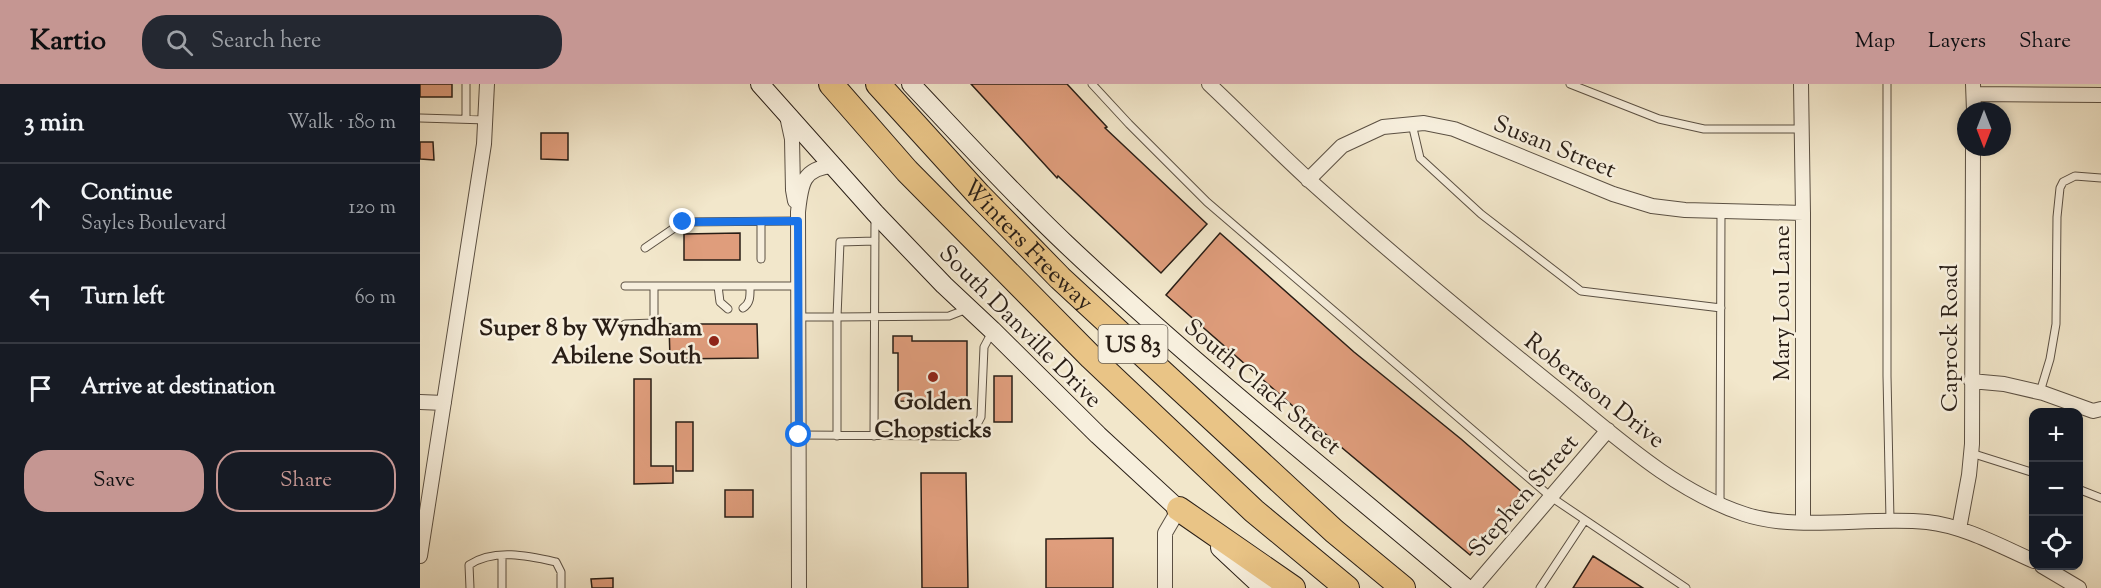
<!DOCTYPE html>
<meta charset="utf-8">
<style>
:root{--surface:#171b24;--page:#242831;--text:#f1f3f6;--muted:#9ea1a6;--line:#363941;--accent:#c59692}
body{margin:0;font-family:"Sorts Mill Goudy",serif;background:var(--page);color:var(--text)}
.controls{position:absolute;right:18px;bottom:18px;display:grid;overflow:hidden;border-radius:12px;box-shadow:0 3px 9px #0003}
.controls button{width:54px;height:54px;display:grid;place-items:center;padding:0;border:0;border-bottom:2px solid var(--line);background:var(--surface);color:var(--text);font:30px sans-serif}
.compass{position:absolute;left:1537px;top:18px;width:54px;height:54px;border-radius:50%;background:var(--surface);box-shadow:0 3px 9px #0003;rotate:180deg}
.stop{position:absolute;width:18px;height:18px;margin:-14px;border:4px solid #1a73e8;border-radius:50%;background:#fff}
.stop.end{background:#1a73e8;border-color:#fff;box-shadow:0 2px 6px #0008}
.list{margin:0;padding:0;list-style:none}
h2{display:flex;justify-content:space-between;align-items:center;height:78px;margin:0;padding:0 24px;font-size:26px}
h2 small{font-size:20px;font-weight:400;color:var(--muted)}
.list li{display:grid;grid-template-columns:39px 1fr auto;gap:18px;align-items:center;box-sizing:border-box;height:90px;padding:0 24px;border-top:2px solid var(--line)}
.list b{display:block;font-size:22px;white-space:nowrap}
.list p{margin:0;font-size:20px;white-space:nowrap;color:var(--muted)}
.list em{font-size:20px;font-style:normal;color:var(--muted)}
.actions{display:flex;gap:12px;padding:18px 24px}
.actions a{flex:1;padding:14px 0;border:2px solid var(--accent);border-radius:24px;text-align:center;font-size:21px;color:var(--accent)}
.actions .main{background:var(--accent);color:#111}
.icon{flex:none;width:33px;height:33px;fill:none;stroke:currentColor;stroke-width:2;stroke-linecap:round;stroke-linejoin:round}
.map{position:relative;flex:none;width:1681px;height:504px;overflow:hidden}
header{display:flex;align-items:center;gap:36px;box-sizing:border-box;height:84px;padding:0 30px;background:var(--accent);color:#111}
header strong{font-size:28px}
nav{display:flex;gap:33px;margin-inline-start:auto;font-size:21px}
.search{width:420px;height:54px;background:var(--page);display:flex;align-items:center;gap:15px;box-sizing:border-box;padding:0 21px;border-radius:24px;color:var(--muted);font-size:22px}
main{display:flex}
aside{flex:1;background:var(--surface)}
.map>svg:first-child{display:block}
</style>
<header>
<strong>Kartio</strong>
<div class="search"><svg class="icon" aria-label="search" viewBox="0 0 24 24"><circle cx="10" cy="10" r="6"/><path d="M15 15l6 6"/></svg>Search here</div>
<nav><a>Map</a><a>Layers</a><a>Share</a></nav>
</header>
<main>
<aside>
<h2>3 min<small>Walk · 180 m</small></h2>
<ul class="list">
<li><svg class="icon" aria-label="ahead" viewBox="0 0 24 24"><path d="M12 20V5M6 11l6-6 6 6"/></svg><div><b>Continue</b><p>Sayles Boulevard</p></div><em>120 m</em></li>
<li><svg class="icon" aria-label="left" viewBox="0 0 24 24"><path d="M17 20v-9H6M10 6l-5 5 5 5"/></svg><div><b>Turn left</b></div><em>60 m</em></li>
<li><svg class="icon" aria-label="arrive" viewBox="0 0 24 24"><path d="M6 21V4h12l-3 4 3 4H6"/></svg><div><b>Arrive at destination</b></div></li>
</ul>
<div class="actions"><a class="main">Save</a><a>Share</a></div>
</aside>
<div class="map">
<svg width="1681" height="504" viewBox="0 0 1681 504">
<rect width="100%" height="100%" fill="#f2e7cb"/>
<filter id="stains"><feTurbulence type="fractalNoise" baseFrequency=".00333" numOctaves="4"/><feColorMatrix values="0 0 0 0 .2 0 0 0 0 .09 0 0 0 0 .02 0 0 0 .5 -.17"/></filter>
<radialGradient id="worn" r=".72"><stop offset=".6" stop-color="#630" stop-opacity="0"/><stop offset="1" stop-color="#630" stop-opacity=".3"/></radialGradient>
<!-- building -->
<path fill="#df9d7c" stroke="#291e16" stroke-width="1.5" d="M0,0H32V13H0Z
M551,0H647L687,43L685,44L787,140L741,189L638,92L637,94Z
M121,49H148V76L121,75Z
M0,58H13L14,76L0,75Z
M320,149V176H264V150Z
M800,149L934,268L1041,355L1102,408L1050,471L890,337L746,211Z
M249,240H337L338,274L250,275Z
M473,252H492V257H547V318L478,317V269H473Z
M574,292H592V338H574Z
M214,295H231V382H253V399L214,400Z
M256,338H273V387H256Z
M501,389H546L548,504H502Z
M305,406H333V433H305Z
M693,454V504H626V455Z
M1173,472L1223,504H1153Z
M193,494V504H172L171,495Z"/>
<g fill="none" stroke-linecap="round" stroke-linejoin="round">
<!-- service casing -->
<g stroke="#5b5043" stroke-width="9">
<path id="service" d="M46,0V35
M672,0L709,40L787,118L1131,413L1266,504
M1150,0L1239,35L1284,45H1382
M1467,0V292L1470,436
M0,34L67,36
M992,40L1000,74L1061,130L1161,207L1301,224
M341,138V175
M455,157L420,158L417,233L529,232L547,225
M225,164L263,138L378,137
M205,202H378
M298,202L300,218L308,225
M323,224C331,219 330,211 330,202
M378,233H417V352
M205,240L234,239V202
M1620,308L1630,275L1636,240L1637,133L1640,104L1643,98L1655,92L1681,94
M379,351L538,352L553,348L561,333L564,263L572,248
M454,352L455,133
M1551,369L1614,389
M1658,405L1681,414
M1300,420L1301,128
M82,472V504
M50,504L49,481C74,464 109,472 136,478L141,488V504
M1120,504L1165,436"/>
</g>
<!-- minor casing -->
<g stroke="#5b5043" stroke-width="16">
<path id="minor" d="M789,0C823,32 855,65 889,96C968,167 1050,235 1132,301C1191,348 1251,406 1324,430C1378,448 1449,432 1507,438C1544,442 1580,462 1614,477
M1381,0L1383,129V438
M1553,0L1554,27
M1554,10L1681,11
M367,32L372,55L373,106L375,117
M888,96L922,62L963,43L1004,39L1034,45L1193,110L1232,122L1265,126L1383,129
M1551,297L1584,300L1623,309L1673,327L1681,325
M0,318L24,319
M1539,445L1549,391L1552,360L1553,63
M0,472L64,60L67,0
M1622,482L1659,504
M379,504L378,128C381,101 382,84 413,82
M745,504V449L759,425
M1053,504L1188,346"/>
</g>
<!-- secondary casing -->
<g stroke="#291e16" stroke-width="20">
<path id="secondary" d="M340,0L455,129L524,201L572,246L678,351L767,433
M491,0C542,54 592,109 646,160C774,281 911,390 1046,504
M800,464L843,504"/>
</g>
<!-- motorway casing -->
<g stroke="#291e16" stroke-width="26">
<g id="motorway">
<path d="M411,0L487,87L671,273L834,427L927,504"/>
<path id="s1" d="M458,0L559,111L640,194L914,447L983,504"/>
<path d="M759,425L873,504"/>
</g>
</g>
<!-- service -->
<use href="#service" stroke="#f7efdd" stroke-width="7"/>
<!-- minor -->
<use href="#minor" stroke="#f7efdd" stroke-width="14"/>
<!-- secondary -->
<use href="#secondary" stroke="#f7efdd" stroke-width="18"/>
<!-- motorway -->
<use href="#motorway" stroke="#e9c486" stroke-width="24"/>
</g>
<g fill="none" stroke-linecap="round" stroke-linejoin="round">
<!-- route -->
<path stroke="#1a73e8" stroke-width="8" d="M263,138L378,137L379,351"/>
</g>
<!-- markers -->
<g fill="#8f2418" stroke="#f7efdd" stroke-width="2">
<circle cx="294" cy="257" r="6"/>
<circle cx="513" cy="293" r="6"/>
</g>
<g text-anchor="middle" stroke-width="5" stroke-linejoin="round" paint-order="stroke">
<!-- shield labels -->
<rect fill="#f7efdd" stroke="#675d52" stroke-width="1.5" x="678.5" y="241" width="69" height="38" rx="4.5"/>
<g font-size="22" font-weight="bold" fill="#291e16">
<text x="713" y="268">US 83</text>
</g>
<!-- street labels -->
<g font-size="24" fill="#291e16" stroke="#f7efdd">
<text transform="translate(1135 62) rotate(22)" y="8">Susan Street</text>
<text dy="8" stroke="none"><textPath href="#s1" startOffset="220">Winters Freeway</textPath></text>
<text transform="translate(1361 219) rotate(-90)" y="8">Mary Lou Lane</text>
<text transform="translate(601 242) rotate(45)" y="8">South Danville Drive</text>
<text transform="translate(1529 254) rotate(-90)" y="8">Caprock Road</text>
<text transform="translate(843 302) rotate(40)" y="8">South Clack Street</text>
<text transform="translate(1175 306) rotate(38)" y="8">Robertson Drive</text>
<text transform="translate(1103 411) rotate(-49)" y="8">Stephen Street</text>
</g>
<!-- poi labels -->
<g font-size="24" font-weight="bold" fill="#291e16" stroke="#f7efdd" text-anchor="end">
<text x="282" y="251">Super 8 by Wyndham<tspan x="282" dy="28">Abilene South</tspan></text>
<text x="513" y="325" text-anchor="middle">Golden<tspan x="513" dy="28">Chopsticks</tspan></text>
</g>
</g>
<rect width="100%" height="100%" filter="url(#stains)"/>
<rect width="100%" height="100%" fill="url(#worn)"/>
</svg>
<div class="controls">
<button>+</button>
<button>−</button>
<button><svg class="icon" aria-label="locate" viewBox="0 0 24 24"><circle cx="12" cy="12" r="6"/><path d="M12 2v4M12 18v4M2 12h4M18 12h4"/></svg></button>
</div>
<svg class="compass" viewBox="-18 -18 36 36"><path d="M0-13l5 13h-10z" fill="#e53935"/><path d="M0 13l5-13h-10z" fill="#9ea1a6"/></svg>
<div class="stop" style="left:379px;top:351px"></div>
<div class="stop end" style="left:263px;top:138px"></div>
</div>
</main>
